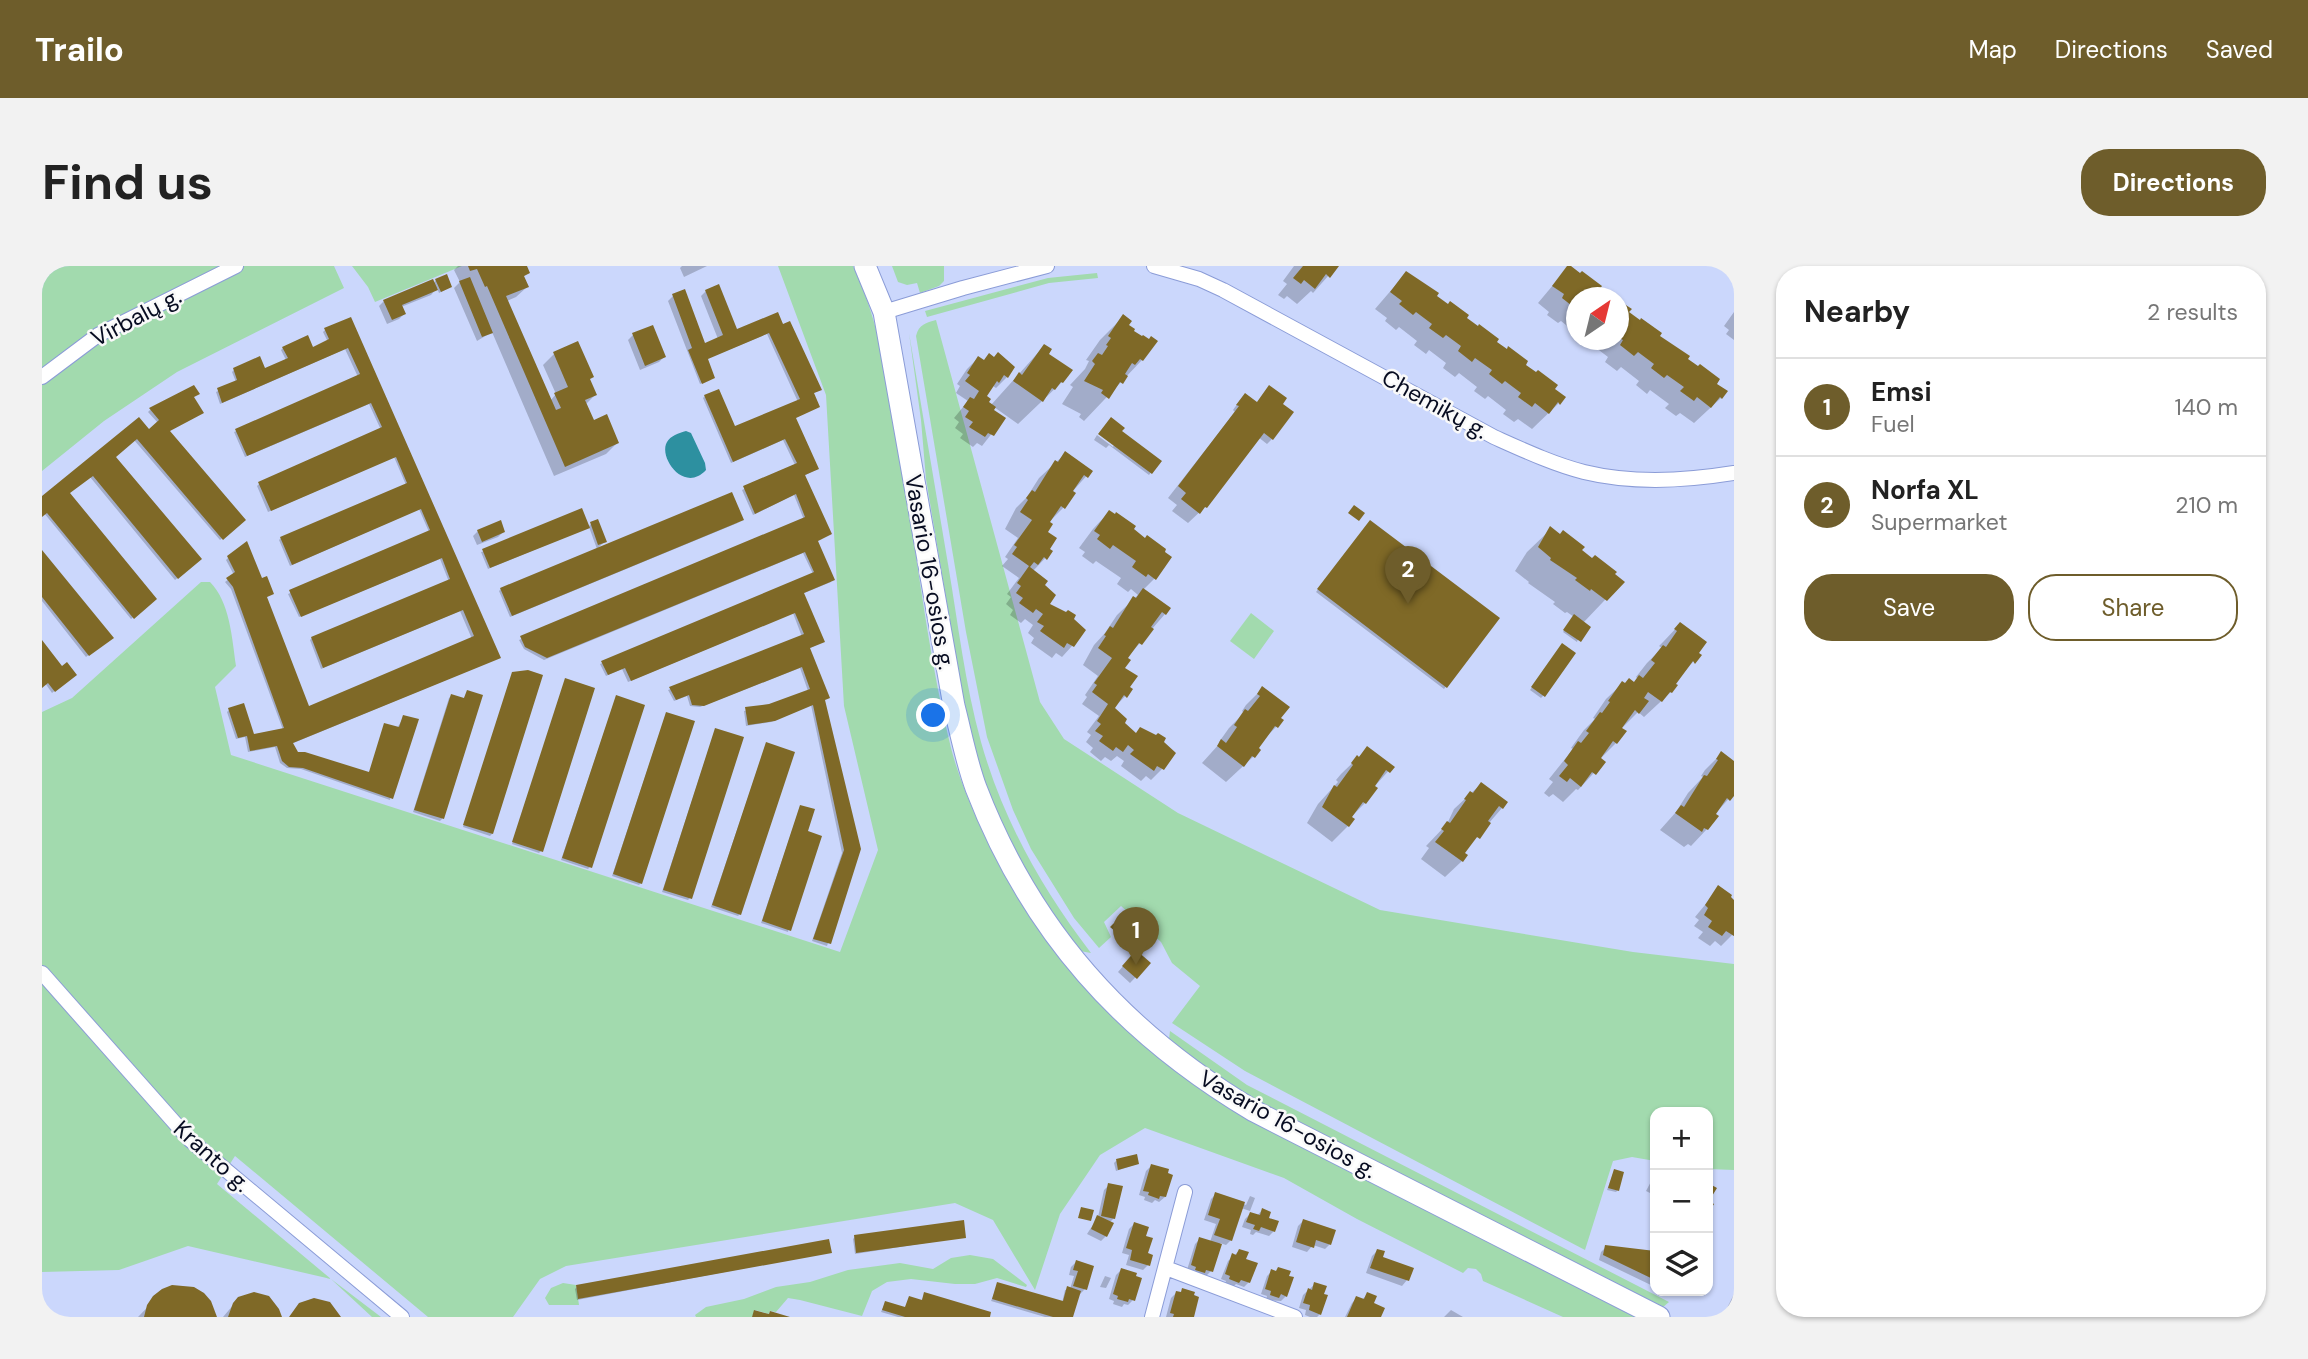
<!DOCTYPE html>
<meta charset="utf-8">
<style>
:root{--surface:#fff;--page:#f2f2f2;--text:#222;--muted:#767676;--line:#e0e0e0;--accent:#6e5d2b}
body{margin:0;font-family:"DM Sans",sans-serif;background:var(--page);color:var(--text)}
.controls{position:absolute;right:21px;bottom:21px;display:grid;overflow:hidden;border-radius:14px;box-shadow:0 2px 5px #0004}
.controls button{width:63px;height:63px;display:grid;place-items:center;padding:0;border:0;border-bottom:2px solid var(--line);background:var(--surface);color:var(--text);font:35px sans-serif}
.compass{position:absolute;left:1524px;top:21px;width:63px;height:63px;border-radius:50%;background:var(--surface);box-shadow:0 2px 5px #0004;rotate:35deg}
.you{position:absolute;left:892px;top:450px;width:24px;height:24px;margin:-18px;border:5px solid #fff;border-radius:50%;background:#1a73e8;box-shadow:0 0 0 10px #1a73e833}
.badge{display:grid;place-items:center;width:46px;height:46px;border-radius:50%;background:var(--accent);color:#fff;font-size:23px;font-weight:700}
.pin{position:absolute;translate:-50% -58px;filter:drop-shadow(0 2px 4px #0008)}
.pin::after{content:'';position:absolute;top:37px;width:24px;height:21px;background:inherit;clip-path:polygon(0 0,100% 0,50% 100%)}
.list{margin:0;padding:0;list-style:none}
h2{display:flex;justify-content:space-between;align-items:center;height:91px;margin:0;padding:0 28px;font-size:30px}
h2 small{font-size:23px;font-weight:400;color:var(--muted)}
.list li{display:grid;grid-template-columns:46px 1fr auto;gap:21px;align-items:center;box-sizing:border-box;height:98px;padding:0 28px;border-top:2px solid var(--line)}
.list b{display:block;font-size:26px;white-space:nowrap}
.list p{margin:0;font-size:23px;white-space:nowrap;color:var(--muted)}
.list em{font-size:23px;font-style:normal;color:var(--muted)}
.actions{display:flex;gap:14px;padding:21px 28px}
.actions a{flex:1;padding:16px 0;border:2px solid var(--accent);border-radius:28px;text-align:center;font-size:24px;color:var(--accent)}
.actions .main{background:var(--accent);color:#fff}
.icon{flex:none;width:38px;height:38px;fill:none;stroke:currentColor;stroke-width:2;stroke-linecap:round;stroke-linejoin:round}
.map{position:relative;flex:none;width:1692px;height:1051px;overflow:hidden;border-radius:28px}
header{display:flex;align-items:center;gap:42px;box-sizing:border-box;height:98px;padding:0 35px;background:var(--accent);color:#fff}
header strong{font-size:33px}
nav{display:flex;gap:38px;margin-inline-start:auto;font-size:24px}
.intro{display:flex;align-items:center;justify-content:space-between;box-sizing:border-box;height:168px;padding:0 42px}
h1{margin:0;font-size:49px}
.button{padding:18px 32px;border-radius:28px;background:var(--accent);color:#fff;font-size:24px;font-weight:700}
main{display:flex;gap:42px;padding:0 42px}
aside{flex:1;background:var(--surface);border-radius:28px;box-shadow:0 2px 5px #0004}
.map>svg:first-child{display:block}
</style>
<header>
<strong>Trailo</strong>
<nav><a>Map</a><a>Directions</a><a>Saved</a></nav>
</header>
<div class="intro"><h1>Find us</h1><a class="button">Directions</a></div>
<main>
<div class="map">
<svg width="1692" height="1051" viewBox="0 0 1692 1051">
<rect width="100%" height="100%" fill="#cbd7fc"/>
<!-- green -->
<path fill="#a2daae" d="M0,0H292L302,22L135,106L62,155L0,205Z
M310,0H420L333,36L326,21Z
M736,0H811C844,69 851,151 864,226C878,311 888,398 909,482C916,509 927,536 939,562C995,687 1086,780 1202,851L1595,1051H1521L1441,1015L1439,1008L1434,1003L1426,1002L1421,1007L1315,953L1242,912L1103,862L1058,889L1018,948L993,1024L951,954L913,937L524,1000L498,1013L471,1051H386L193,890L175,918L289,1013L339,1051H330L289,1013L146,980L77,1004L0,1006V446L30,432L159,316H168C188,336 190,372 194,400L173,421L189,489L798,686L836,584L802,440L784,129Z
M850,0H902V15L897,20L878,27L875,17L865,19L856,16Z
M1055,7L1056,12L1007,17L885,51L883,45L1006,12Z
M894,54L998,436L1022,473L1136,547L1338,644L1591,686L1692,698V904L1666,903V846H1613V895L1590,891L1571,895L1543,984L1203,805L1130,757L1158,720L1130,697L1119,676L1079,640L1062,656L1069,671L1057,682L1032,652L989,583L971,544L945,471L924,366L874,70C877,58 884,57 894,54Z
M867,67C880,144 893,221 906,298C916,357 923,418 939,476C961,554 1000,623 1049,687L1038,685L1034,682L980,601L945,523L933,483L923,445L884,213L879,154Z
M1209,347L1232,365L1212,393L1188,375Z
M1128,765L1205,819L1627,1036L1620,1042L1226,840L1195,823L1131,778L1127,773Z
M928,989L951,993L985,1019L984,1021L955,1012L933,1018H913L869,1013L845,1016L830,1025L820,1050L758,1034L746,1032L734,1046L728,1045L727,1048L713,1044L710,1051H654L653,1049L664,1041L702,1033L734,1021L768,1016L806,1004L858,997L891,1003L909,992Z
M521,1017L534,1019L537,1039H507L503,1032L509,1022Z"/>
<!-- water -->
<path fill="#2d90a0" d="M644,165L649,167L663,197L664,204C642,228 616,191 625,176C628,170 637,167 644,165Z"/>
<!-- shadow -->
<path fill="#0003" d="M416,0H476L486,7L481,11L485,21L474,31L465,35L508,135L514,128L501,99L512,88L547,114L553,129L543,139L551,156L575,177L564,188L512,210L450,66L435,75L412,22L418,16L412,4Z
M640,0H665L642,11L638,2Z
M1252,0H1295L1271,27L1269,25L1255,38L1245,30L1242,33L1236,29L1245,18L1241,15Z
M1527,0L1555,24L1534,32V67L1519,55L1516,57L1505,49L1507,46L1496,37Z
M1364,7L1482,99L1511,124L1517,137L1490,163L1476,153L1472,156L1461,148L1464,144L1446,130L1443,133L1432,125L1435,121L1417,107L1413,111L1401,102L1404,97L1387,84L1384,88L1372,79L1375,75L1357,61L1354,64L1343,55L1345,52L1333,43Z
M394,14L408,21L397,27L395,22L389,29L359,41L362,48L357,53L345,58L337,40L342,35L391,18Z
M664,25L694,66L735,48L778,124L770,128L776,141L753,152L775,203L762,210L774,276L789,316L760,328L781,376L766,383L782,434L817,583L785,680L770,675L800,587L769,439L729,456L704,460L702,445L727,440L766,425L758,402L658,441L648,440L645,430L632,435L626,424L760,371L751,347L586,416L580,403L564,410L558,398L771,308L761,287L502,394L482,383L477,374L762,254L752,229L711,249L700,224L753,199L741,174L689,197L661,132L663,130L692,162L756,136L725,68L664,93L671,112L658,118L626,35L631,30L662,79L676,73L659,30Z
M1576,36L1585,47L1673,118L1679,132L1652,157L1638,147L1634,150L1623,142L1627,138L1608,124L1605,128L1594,119L1597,115L1579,101L1575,105L1563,96L1566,91L1549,78L1546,81L1535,74H1576Z
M1692,46V74L1684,68L1687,64L1682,60Z
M1081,51L1100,94L1042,155L1037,151L1039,148L1020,138L1031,121L1028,119L1043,103L1047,95L1044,94L1058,74Z
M308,53L457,392L249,478L255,487L326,508L362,451L348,534L259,503L245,502L238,497L233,481L206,486L203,471L194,473L185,446L187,444L211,470L241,464L189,323L183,316L192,309L184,294L186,292L220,315L230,328L223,332L266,443L430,373L418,345L279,403L268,374L270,372L407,316L398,293L257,351L246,328L387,266L377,243L248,300L237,274L239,272L364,219L352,191L226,246L215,220L217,218L339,164L327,138L203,191L192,166L316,111L303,83L178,138L174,126L194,116L190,106L192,104H222L244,94L239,84L241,82L270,83L286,76L281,66L283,64Z
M591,69L622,91L617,96L598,104L586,74Z
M1002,80L1020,116L976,158L952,141L949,144L962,152L940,180L935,177L931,181L918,172L921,168L913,162L917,156L912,152L926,135L914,127L918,120L915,118L925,103L936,92L941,96L971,101L965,111L954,122L951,120L942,131L949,139Z
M151,121L155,128L150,132L159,147L126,165L202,254L178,274L92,174L72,191L158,293L133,314L48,211L26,227L113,333L89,353L2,247L0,249V232L96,153L107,166L116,157L106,146L108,144Z
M1198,134L1214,138L1230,173L1225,178L1216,171L1163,241L1146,257L1130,245L1135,239L1126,232L1193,146L1191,144Z
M1078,166L1117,196L1107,209L1067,179L1064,182L1052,174L1055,169L1071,181Z
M1023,188L1048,206L1030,226L1021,242L1006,257L1003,266L1005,283L1009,286L991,305L1001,319L1005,338L1030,380L1020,391L1014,387L1010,392L989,377L992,372L986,367L991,359L983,353L979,357L968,349L971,344L964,338L969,331L965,328L977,312L960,300L966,293L963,291L976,272L963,263L974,242L985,231L997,212Z
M1067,246L1089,264L1113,312L1101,324L1123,348L1084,393L1081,402L1085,421L1089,424L1071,443L1120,503L1109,514L1104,510L1099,515L1079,500L1082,495L1075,490L1069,495L1063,491L1059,495L1048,486L1051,482L1044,476L1049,469L1045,466L1057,450L1040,438L1045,431L1043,429L1056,410L1041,399L1052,379L1063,367L1075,349L1096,329L1089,323L1086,326L1075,318L1079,312L1054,295L1051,298L1040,290L1043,286L1037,282L1051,263Z
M698,256L468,351L457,325L459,323Z
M549,258L562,276L555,283L547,261L446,303L439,286L546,261Z
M1326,258L1456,353L1402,423L1274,326Z
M1509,263L1580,316L1541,357L1535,376L1521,366L1532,351L1525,346L1523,347L1511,338L1513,336L1486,317L1487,316L1473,305L1485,286Z
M436,265L461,266L456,271L435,279L431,270Z
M0,286L69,371L44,391L0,335Z
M1638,358L1657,389L1636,413L1629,426L1602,451L1596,446L1579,463L1574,477L1558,493L1562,496L1536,524L1534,523L1521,536L1511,528L1507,531L1502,527L1511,516L1507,513L1531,483L1529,482L1542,464L1553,453L1551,452L1564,433L1581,417H1591L1596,413L1594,411L1605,397L1620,382L1617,380L1622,375Z
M0,377L20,402L32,408L10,427L3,417L0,420Z
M1519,381L1501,430L1499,432L1488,424Z
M471,408L450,568L448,570L421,561Z
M524,414L499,585L497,587L470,578Z
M1220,423L1237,452L1234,461L1218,477L1211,491L1184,516L1160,497L1178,477L1177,476L1187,462L1202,447L1200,445L1204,439Z
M425,426L439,430L400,553L398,555L371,546L407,432L409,430L421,434Z
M574,431L548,601L546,603L519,594Z
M624,448L599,617L597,619L570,610Z
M673,464L648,632L646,634L620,626Z
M724,478L698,648L696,650L669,641Z
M1325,483L1350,501L1332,521L1323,537L1308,552L1306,560L1290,576L1265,557L1276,538L1296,516L1294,514L1299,508Z
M1679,488L1692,497V527L1672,549L1665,563L1649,580L1646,578L1642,581L1618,564L1634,546L1646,527L1661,511L1659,510L1663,504Z
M1439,518L1460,542L1421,587L1424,589L1420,595L1403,611L1379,593L1387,582L1384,580L1405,558L1412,543Z
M758,541L763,566L746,666L719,657Z
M1677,622L1692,636V670L1690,669L1679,680L1673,675L1668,680L1656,672L1661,666L1652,660L1657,654L1653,651Z
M1089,691L1107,697L1088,717L1076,706Z
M1074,895L1095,898L1074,905L1072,897Z
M1109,900L1123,931L1117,936L1113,934L1110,937L1102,934L1103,931L1097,929L1104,905Z
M1572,905L1576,924L1574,926L1565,924Z
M1613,908V928L1612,929L1604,925Z
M1067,919L1072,952L1067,957L1064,970L1059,975L1045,968L1056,951L1062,924Z
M1174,928L1204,939L1208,930L1213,932L1208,945L1199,942L1189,974L1184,979L1178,977L1169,1005L1164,1010L1145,1004L1153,978L1158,973L1168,976L1174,958L1162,954L1169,933Z
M1220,944L1232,965L1227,970L1214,966L1211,969L1208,968L1209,964L1200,961L1203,953L1208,948L1215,950Z
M1261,955L1288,978L1283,983L1271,979L1265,986L1250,981L1256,960Z
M1092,958L1102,972L1106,999L1101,1004L1084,999L1087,989L1080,987L1087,963Z
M813,971H922L813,988L811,973Z
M1564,981L1613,987V1021L1557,994L1559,986Z
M1197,985L1207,1016L1202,1021L1194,1018L1191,1021L1183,1018L1184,1015L1179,1013L1186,995Z
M1335,985L1338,992L1365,1014L1360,1020L1324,1007L1330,990Z
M788,986L535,1034L533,1023L535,1021Z
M1034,996L1043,1023L1038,1028L1036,1027L1029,1051H1003L949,1035L956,1018L1020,1037L1023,1024L1028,1023L1032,1010L1027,1009L1029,1001Z
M1079,1004L1091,1034L1086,1039L1082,1038L1080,1041L1071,1038L1072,1035L1067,1033L1074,1009Z
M1230,1005L1244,1030L1239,1035L1224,1034L1225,1030L1219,1028L1225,1010Z
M1063,1010L1069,1012L1064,1022L1058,1021Z
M1273,1018L1278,1048L1275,1051H1268L1263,1049L1264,1044L1257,1042L1261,1029Z
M121,1025L172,1051H96Z
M1135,1026L1150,1051H1124L1129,1032Z
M883,1028L946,1051H856L839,1046L843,1037L863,1042L867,1032L879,1035Z
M1325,1028L1337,1051H1303L1310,1037L1315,1032L1320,1034Z
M1692,1028V1051L1683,1046Z
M192,1038L237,1051H181Z
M1409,1044L1421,1051H1402Z"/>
<!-- building -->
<path fill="#7f6927" d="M426,0H485L488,7L482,10L487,21L464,30L514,144L519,142L512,127L526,121L511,86L536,75L552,111L548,113L555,129L543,134L552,154L565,148L577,177L523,201L445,20L443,21L435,3L428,5Z
M1261,0H1297L1288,12L1284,8L1273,23L1262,14L1259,18L1251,12Z
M1525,0H1529L1538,7L1540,5L1560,20L1557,24L1568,32H1534V43L1520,32L1522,28L1510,20Z
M1364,5L1397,27L1395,30L1406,38L1408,35L1427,49L1425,52L1436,60L1437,58L1457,73L1455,76L1465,83L1466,80L1486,95L1484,99L1494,106L1496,104L1516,119L1513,123L1524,131L1518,139L1516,136L1507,148L1493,137L1490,141L1476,131L1479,127L1463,115L1460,118L1447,108L1450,104L1433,92L1430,96L1416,85L1419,80L1404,69L1401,72L1387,62L1390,58L1374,46L1371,49L1357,38L1360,35L1348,26Z
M405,8L410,21L399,26L393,13Z
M428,11L451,67L440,71L417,15Z
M391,13L396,24L360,39L364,48L350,54L341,34Z
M677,18L695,63L736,46L741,58L748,55L780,124L772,127L778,141L754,152L777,203L763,209L790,268L776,275L793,314L762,327L783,376L768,382L788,432L783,434L819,583L789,678L771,673L802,584L771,439L733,455L706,459L703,441L727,438L768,423L760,401L662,440L650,439L647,429L634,434L627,421L762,368L753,347L589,415L583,402L566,409L559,395L772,306L763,286L505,392L483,381L478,370L763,251L754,228L713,248L701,220L755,197L743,173L691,196L662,129L677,123L693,160L758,133L727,67L666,93L673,112L660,118L646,84L650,82L630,28L643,23L663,77L681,69L663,24Z
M1576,34L1590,43L1587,46L1598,54L1599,52L1620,67L1618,70L1648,90L1646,93L1656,100L1658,98L1678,113L1675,118L1686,125L1680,133L1678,131L1669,142L1655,131L1652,135L1638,125L1642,121L1625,109L1622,112L1609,102L1612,98L1596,86L1592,90L1578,79L1581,74L1576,71Z
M1081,48L1090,55L1087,59L1093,63L1092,65L1100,70L1101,69L1107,73L1109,70L1116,75L1101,95L1098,93L1093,99L1090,97L1083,108L1086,110L1081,118L1078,116L1067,133L1059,127L1061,124L1042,115L1053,98L1050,95L1056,87L1060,89L1066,80L1064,79L1069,72L1066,70Z
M309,51L459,392L251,477L256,486H263L327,506L342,457L357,461L361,449L377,453L351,533L261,502L247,501L240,495L235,480L208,485L205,470L196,472L186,442L202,437L212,468L242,462L191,321L184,312L193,306L185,290L205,275L220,312L225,310L232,328L225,331L267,440L432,370L421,344L281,402L269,371L408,313L400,292L259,351L247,324L388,264L379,243L250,299L238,271L365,217L354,191L229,245L216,216L340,161L329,137L205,190L193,163L318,108L306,82L180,137L175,122L195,114L191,102L218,90L223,102L246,92L240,81L266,69L271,81L287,73L282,62Z
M611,59L624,91L603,100L590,67Z
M1002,78L1010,83L1007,88L1031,104L1021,117L1019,116L1013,124L1010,122L1001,136L971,115L977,106L980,109Z
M956,86L973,101L966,112L962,109L957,117L955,115L945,130L949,133L947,136L954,141L952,144L964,152L952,170L946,167L943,171L927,161L931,156L923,151L927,145L921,141L928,131L932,133L937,125L923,115L928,109L925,107L936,90L942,94L947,87L952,91Z
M152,119L158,128L152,131L162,147L128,165L204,254L181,274L95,173L74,191L160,293L136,313L51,210L28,227L115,333L92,353L5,247L0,251V230L97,151L107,163L117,154L107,142Z
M1227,119L1245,132L1241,138L1252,146L1231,174L1222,167L1165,242L1163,241L1158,248L1139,233L1144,227L1136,220L1197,140L1194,139L1203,127L1215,136Z
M1069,151L1083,162L1080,165L1120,195L1110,208L1056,168Z
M1023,185L1051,205L1046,212L1042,209L1031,225L1034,227L1023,243L1019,240L1008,256L1011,258L1006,266L1015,272L1008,283L1011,285L1005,294L1002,291L996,299L992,296L988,301L1006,315L1003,319L1014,329L1008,338L1024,346L1026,344L1034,349L1032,353L1044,364L1032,381L1025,377L1022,382L998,365L1002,360L995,356L1001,348L994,343L991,347L977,337L981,332L974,327L979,320L975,317L987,300L970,288L975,281L972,279L990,254L978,246L986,234L984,232L990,224L993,226L1013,194L1016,196Z
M690,226L702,254L470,350L458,322Z
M1312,239L1323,247L1317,255L1306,247Z
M540,242L548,262L448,302L440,283Z
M1067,244L1073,248L1074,246L1094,260L1092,263L1103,272L1105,269L1124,283L1123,286L1130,291L1114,314L1106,308L1104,311L1090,301L1094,295L1071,279L1068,283L1055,273L1058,269L1052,265Z
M556,253L565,276L556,279L548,256Z
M459,254L463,266L440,276L435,264Z
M1328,254L1458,352L1405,422L1275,323Z
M1508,260L1518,268L1521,264L1543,281L1540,284L1550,292L1553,289L1575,306L1573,308L1583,316L1565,335L1549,323L1548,325L1533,314L1535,312L1508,294L1509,292L1496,281Z
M0,284L72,372L47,390L0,331Z
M1101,322L1129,342L1124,349L1120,346L1109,361L1112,363L1100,379L1097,377L1086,392L1089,394L1083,402L1096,410L1088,421L1091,423L1085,432L1082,429L1073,442L1085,453L1083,457L1094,467L1098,461L1114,469L1116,467L1124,472L1122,476L1134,487L1122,504L1115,500L1112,505L1088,488L1092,484L1086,479L1081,486L1074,481L1071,485L1057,475L1061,470L1053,465L1059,458L1055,455L1066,438L1050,426L1055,419L1052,417L1070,392L1056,382L1064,370L1062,369L1068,360L1071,362L1091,330L1094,332Z
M1532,348L1549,361L1539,376L1521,364Z
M1638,356L1665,376L1657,387L1660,389L1653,398L1651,395L1634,418L1636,419L1630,427L1628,426L1620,436L1606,426L1602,432L1607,435L1597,448L1593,444L1580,462L1585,465L1575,478L1571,475L1559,492L1564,496L1554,509L1550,506L1539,521L1528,512L1525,516L1517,510L1526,499L1522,495L1536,475L1539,477L1547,467L1544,465L1558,446L1560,447L1568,436L1566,435L1580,415L1583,417L1587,412L1592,416L1597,409L1601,412L1613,397L1609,394L1621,379L1624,381L1635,365L1632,363Z
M0,374L20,400L25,396L35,409L13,426L6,417L0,422Z
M1520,377L1534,387L1503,431L1489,421Z
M486,404L501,409L451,568L421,559L470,406Z
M523,412L553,422L501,586L470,576Z
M1220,420L1248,441L1239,452L1242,454L1236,462L1233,460L1217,482L1219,484L1213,492L1210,490L1202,501L1175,480L1179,473L1184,477L1195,461L1192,459L1203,443L1206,445L1218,430L1215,428Z
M425,424L441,429L402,553L372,544L409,428L422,432Z
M574,429L603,439L550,602L520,592Z
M624,446L653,455L600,618L571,608Z
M673,462L702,471L650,633L621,624Z
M724,476L753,486L699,649L670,639Z
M1325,480L1353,501L1348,507L1344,504L1333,520L1336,522L1324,538L1321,536L1310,551L1313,553L1307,561L1280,541L1292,519L1295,521L1311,499L1309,497L1315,489L1317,491Z
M1679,485L1692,495V530L1688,535L1685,532L1674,548L1677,550L1666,564L1662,562L1660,566L1633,547L1639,539L1642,541L1662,509L1665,510L1676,494L1674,493Z
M1439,516L1466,536L1461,543L1457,540L1446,555L1449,557L1438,573L1435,571L1423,587L1426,589L1421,596L1393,576L1402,565L1399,563L1405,555L1408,557L1424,534L1422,533L1428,525L1431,527Z
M758,539L773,543L766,565L780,570L749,665L720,655Z
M1676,619L1690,629L1689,631L1692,634V670L1684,665L1680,670L1666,661L1670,655L1662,649L1666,642L1663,639Z
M1082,647L1088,654L1074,666L1068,661Z
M1094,684L1109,697L1095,713L1080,700Z
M1095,888L1097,898L1076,904L1074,893Z
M1109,898L1127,903L1126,907L1131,909L1124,931L1118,930L1117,933L1106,929L1107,926L1101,925Z
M1572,903L1582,906L1577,925L1566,922Z
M1066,917L1081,920L1073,953L1059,950Z
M1666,917L1675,922L1667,935L1672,938L1666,948Z
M1173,926L1203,936L1190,975L1172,969L1178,953L1166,949Z
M1039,941L1052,944L1049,955L1036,952Z
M1220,942L1229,946L1227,952L1237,955L1233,966L1219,961L1217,965L1211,963L1213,959L1204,956L1208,946L1218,949Z
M1055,949L1072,957L1065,971L1049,963Z
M1261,953L1294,964L1289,979L1274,974L1272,982L1254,976Z
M922,954L924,972L814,987L812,969Z
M1092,956L1107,961L1104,970L1111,972L1106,987L1111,989L1108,1000L1088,994L1090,984L1084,982Z
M1157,971L1180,978L1171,1006L1164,1004L1163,1007L1153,1004L1154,1001L1149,999Z
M787,973L790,987L536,1033L534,1019Z
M1563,979L1613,985V1014L1561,989Z
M1197,983L1207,986L1204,993L1216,997L1208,1017L1199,1014L1197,1017L1187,1013L1188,1010L1183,1008L1190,987L1194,989Z
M1335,983L1343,985L1341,991L1372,1002L1367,1015L1328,1002Z
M1034,994L1052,1000L1045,1024L1031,1020L1036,1005L1031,1004Z
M1236,1001L1249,1005L1247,1010L1252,1011L1245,1031L1239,1028L1237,1032L1228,1029L1229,1025L1223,1023L1229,1003L1234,1005Z
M1079,1002L1095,1007L1094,1010L1100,1012L1093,1035L1087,1033L1086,1036L1075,1033L1076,1030L1071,1028Z
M955,1016L1021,1035L1025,1020L1039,1025L1031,1051H1011L950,1033Z
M1272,1016L1285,1020L1282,1028L1286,1029L1279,1049L1267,1044L1268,1039L1261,1037L1266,1022L1270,1024Z
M130,1019L152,1021L162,1027L169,1035L175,1051H102L105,1039L111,1030L120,1023Z
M1140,1022L1153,1026L1152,1029L1157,1031L1152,1051H1131L1132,1048L1128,1047L1134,1025L1139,1026Z
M212,1026L227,1030L237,1043L240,1051H186L191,1037L196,1031Z
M882,1026L949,1046L948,1051H863L840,1044L843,1035L863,1041L867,1030L880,1034Z
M1325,1026L1335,1030L1332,1037L1343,1042L1339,1051H1305L1314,1030L1322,1033Z
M272,1032L288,1036L299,1051H247L257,1037Z
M712,1044L727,1048L728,1045L748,1051H710Z"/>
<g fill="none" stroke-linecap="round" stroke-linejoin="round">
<!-- minor casing -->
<g stroke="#8b9cd7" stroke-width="16">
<path id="minor" d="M1112,0L1157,13L1181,24L1452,171C1481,184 1511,198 1542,206C1591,218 1643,215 1692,207
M842,46L921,22L1005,0
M0,111L56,69L194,0
M0,707L148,874L360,1051
M1124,1002L1253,1051
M1110,1051L1143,926"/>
</g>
<!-- secondary casing -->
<g stroke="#8b9cd7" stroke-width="23">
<path id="secondary" d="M823,0L842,46L912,440C919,467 924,495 934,522C989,665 1081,767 1212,845L1617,1051"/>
</g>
<!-- minor -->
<use href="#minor" stroke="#fff" stroke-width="14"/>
<!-- secondary -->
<use href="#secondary" stroke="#fff" stroke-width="21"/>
</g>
<g text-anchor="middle" stroke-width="5" stroke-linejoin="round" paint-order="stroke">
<!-- street labels -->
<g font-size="23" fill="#070c21" stroke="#f9f9f9">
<text transform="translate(94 51) rotate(-28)" y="8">Virbalų g.</text>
<text transform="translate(1393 138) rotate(29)" y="8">Chemikų g.</text>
<text transform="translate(888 306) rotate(80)" y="8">Vasario 16-osios g.</text>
<text transform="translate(1246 858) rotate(29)" y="8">Vasario 16-osios g.</text>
<text transform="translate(170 890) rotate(42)" y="8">Kranto g.</text>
</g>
</g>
</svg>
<div class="controls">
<button>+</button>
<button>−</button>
<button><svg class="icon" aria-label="layers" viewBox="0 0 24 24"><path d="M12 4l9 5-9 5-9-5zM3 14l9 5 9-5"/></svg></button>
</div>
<svg class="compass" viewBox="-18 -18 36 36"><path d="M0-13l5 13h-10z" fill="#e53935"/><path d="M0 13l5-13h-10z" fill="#767676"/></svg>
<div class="you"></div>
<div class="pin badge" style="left:1094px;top:699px">1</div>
<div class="pin badge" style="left:1366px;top:338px">2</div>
</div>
<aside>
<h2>Nearby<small>2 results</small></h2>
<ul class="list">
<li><span class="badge">1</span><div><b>Emsi</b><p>Fuel</p></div><em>140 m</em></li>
<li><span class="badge">2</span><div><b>Norfa XL</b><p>Supermarket</p></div><em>210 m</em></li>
</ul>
<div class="actions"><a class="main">Save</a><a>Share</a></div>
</aside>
</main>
